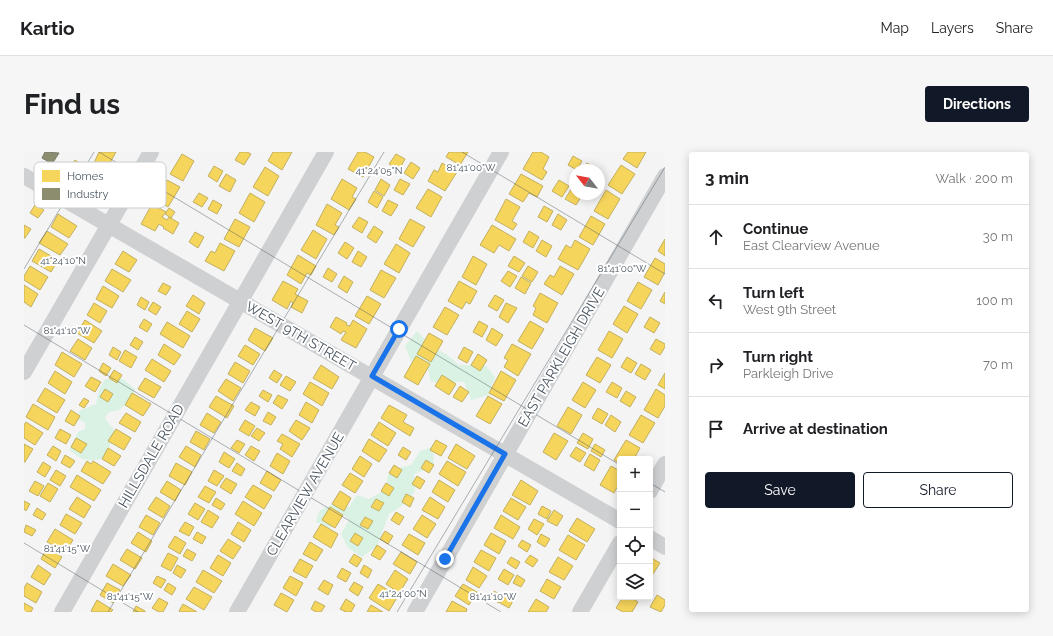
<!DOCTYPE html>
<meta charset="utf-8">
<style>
:root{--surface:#fff;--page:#f6f6f6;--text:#202124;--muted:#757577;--line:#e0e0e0;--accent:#111827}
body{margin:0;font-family:Raleway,sans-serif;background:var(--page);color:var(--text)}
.controls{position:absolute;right:12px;bottom:12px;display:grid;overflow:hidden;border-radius:4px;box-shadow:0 2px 10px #0003}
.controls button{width:36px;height:36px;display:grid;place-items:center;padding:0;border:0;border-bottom:1px solid var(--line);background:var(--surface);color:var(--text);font:20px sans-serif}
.compass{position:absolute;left:545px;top:12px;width:36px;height:36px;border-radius:50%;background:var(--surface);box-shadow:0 2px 10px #0003;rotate:301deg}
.stop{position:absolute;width:12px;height:12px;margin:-9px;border:3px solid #1a73e8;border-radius:50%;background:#fff}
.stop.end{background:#1a73e8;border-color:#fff;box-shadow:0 1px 4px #0008}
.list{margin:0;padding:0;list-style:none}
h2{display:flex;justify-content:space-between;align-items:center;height:52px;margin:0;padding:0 16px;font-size:17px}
h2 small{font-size:13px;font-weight:400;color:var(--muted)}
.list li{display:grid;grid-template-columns:26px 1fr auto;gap:12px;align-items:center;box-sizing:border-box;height:64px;padding:0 16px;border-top:1px solid var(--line)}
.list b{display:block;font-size:15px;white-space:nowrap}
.list p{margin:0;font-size:13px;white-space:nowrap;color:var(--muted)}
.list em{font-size:13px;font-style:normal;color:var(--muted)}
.actions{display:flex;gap:8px;padding:12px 16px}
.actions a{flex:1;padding:9px 0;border:1px solid var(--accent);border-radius:4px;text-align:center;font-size:14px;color:var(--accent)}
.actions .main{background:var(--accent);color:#fff}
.icon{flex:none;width:22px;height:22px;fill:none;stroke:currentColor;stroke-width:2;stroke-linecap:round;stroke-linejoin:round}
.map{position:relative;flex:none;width:641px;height:460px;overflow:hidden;border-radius:4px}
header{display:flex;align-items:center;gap:24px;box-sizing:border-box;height:56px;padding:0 20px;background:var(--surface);border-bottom:1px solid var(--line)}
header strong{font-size:19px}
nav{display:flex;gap:22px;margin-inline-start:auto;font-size:14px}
.intro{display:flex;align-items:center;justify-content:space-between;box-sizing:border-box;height:96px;padding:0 24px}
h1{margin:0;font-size:28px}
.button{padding:10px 18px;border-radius:4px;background:var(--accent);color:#fff;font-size:14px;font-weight:700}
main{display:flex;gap:24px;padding:0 24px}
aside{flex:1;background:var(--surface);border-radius:4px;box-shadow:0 2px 10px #0003}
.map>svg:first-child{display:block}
</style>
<header>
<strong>Kartio</strong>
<nav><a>Map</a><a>Layers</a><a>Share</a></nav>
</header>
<div class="intro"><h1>Find us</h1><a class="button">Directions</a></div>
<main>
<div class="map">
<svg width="641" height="460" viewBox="0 0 641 460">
<rect width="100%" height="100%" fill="#f4f4f4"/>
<!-- green -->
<path fill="#d9f2e3" d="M393,179L408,195L422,202L435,213L462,214L471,225L464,243L447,248L440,230H407L402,208L387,209L381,194Z
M81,227H99L111,237L108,247L95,258L85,260L81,266L90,278L83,304C67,312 59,309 45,298L54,280L61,277V271L55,267V259L72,252L75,238Z
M409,295L410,314L390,322L391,339L383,350L365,362L353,394L338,405L324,396L317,382L325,368L320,363L306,376L292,370L295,359L308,353L325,355L333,343L345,347L361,338L365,319L387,313L396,299Z"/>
<!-- homes -->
<path fill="#f6d55c" stroke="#c2af5e" d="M75,0H92L82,18L70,11Z
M216,0H223L227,2L220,13L211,8Z
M249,0H268L258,18L244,9Z
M334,0H341L350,5L339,25L324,17Z
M425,0H444L436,13L422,5Z
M509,0H517L525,5L519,17L523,20L518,28L499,17Z
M604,0H622L613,16L599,7Z
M158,2L170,9L159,29L146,22Z
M372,2L381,7L375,18L365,12Z
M549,4L558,9L553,18L544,13Z
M51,8L60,14L54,25L44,19Z
M387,10L396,16L389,27L380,21Z
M418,11L433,20L421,39L404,29L410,18L414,20Z
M563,11L572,17V18H559Z
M597,13L611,22L598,42L584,33Z
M190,14L199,19L193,30L184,24Z
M241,15L255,24L244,44L229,35Z
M202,22L212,28L206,40L195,34Z
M497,22L519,34L513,45L505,41L499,50L485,42Z
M318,27L333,36L328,45L332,47L325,58L307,47Z
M357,27L366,33L360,44L351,38Z
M376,27L386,32L379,43L370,38Z
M143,28L156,35L144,55L132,47Z
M535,28L545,34L538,45L528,39Z
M548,36L551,38V42H559L552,53L541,47Z
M404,37L418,45L407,65L392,56Z
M582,38L596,47L584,67L570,59Z
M350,39L359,45L353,56L344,50Z
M175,41L184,46L178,55L169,50Z
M226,41L241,50L230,70L215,61Z
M482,47L496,55L488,69L493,72L489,78L471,68Z
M189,48L198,53L193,62L184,57Z
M364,48L374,53L367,64L358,59Z
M128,52L142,60L138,65L143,68L145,65L155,71L149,82L139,76L140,75L135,72L131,79L117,72Z
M303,52L318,61L311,73L315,75L310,83L292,73Z
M11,53L20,58L14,66L6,61Z
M520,54L529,59L523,70L514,65Z
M145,56L151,60L147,66L141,62Z
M34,62L53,74L45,86L27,75Z
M534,62L543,68L537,78L528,73Z
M567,64L581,72L569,93L555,85Z
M335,65L344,70L338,81L328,75Z
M211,67L226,75L215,95L200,87Z
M386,67L401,75L389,95L375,87Z
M0,73L7,77L1,86H0Z
M468,73L492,87L485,99L475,93L470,101L456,93Z
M350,74L359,80L352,91L343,85Z
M289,78L303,87L292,107L277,98Z
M23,79L44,92L36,103L15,91Z
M505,79L515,85L509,96L499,90Z
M171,80L180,85L174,96L165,90Z
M641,87V104L634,99Z
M518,88L528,94L522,105L512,99Z
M551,88L566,97L554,118L534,107L542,93L547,96Z
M321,90L330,96L323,107L314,101Z
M196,91L211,99L200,119L181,109L187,99L191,101Z
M372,92L386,101L375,121L360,112Z
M15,97L34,108L27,120L8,109Z
M99,99L113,108L105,120L91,112Z
M334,99L343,105L337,115L328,110Z
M274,103L292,114L287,123L283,121L277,132L263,123Z
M449,104L463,112L452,133L438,125Z
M490,104L501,111L495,120L484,114Z
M631,106L641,112V120L634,133L620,125Z
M6,114L24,125L16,138L0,128V124Z
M504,114L514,120L508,130L498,124Z
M536,114L550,122L538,143L520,132L526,123L530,125Z
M304,116L313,122L308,130L299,125Z
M88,117L107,128L99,140L81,129Z
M357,118L372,126L360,146L346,138Z
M484,119L493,124L486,135L477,129Z
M320,124L329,130L323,141L314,135Z
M497,125L507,131L501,142L491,136Z
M259,129L274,137L271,142L284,149L278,161L267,155L269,151L267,149L263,157L248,148Z
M435,129L453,139L446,152L442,150L438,157L424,149Z
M614,130L628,138L617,157L603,149Z
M139,131L147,135L142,143L134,139Z
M0,133L14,142L7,155L0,150Z
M79,134L95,144L88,156L72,147Z
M641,140V152L636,149Z
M516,141L534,151L523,171L509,163L512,156L509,154Z
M169,143L181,151L175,162L162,154Z
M471,143L480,148L473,159L464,154Z
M343,144L357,152L345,172L331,164Z
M117,145L125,150L121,158L113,153Z
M129,150L137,155L132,163L124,158Z
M70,151L83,159L76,171L63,163Z
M482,151L493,156L484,171L475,165Z
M600,154L614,162L603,181L589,172Z
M421,155L435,163L423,183L409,175Z
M163,159L176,167L168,180L155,172Z
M312,165L323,171L322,173L326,174L329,168L343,177L332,196L317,188L322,180L319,179L317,182L306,175Z
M626,165L636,171L630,181L620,175Z
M120,167L128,172L123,180L115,175Z
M61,168L78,179L70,191L53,181Z
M455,169L464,174L458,185L449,180Z
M506,169L520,177L508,197L494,189Z
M143,170L166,184L159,196L136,182Z
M231,176L249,186L241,199L224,188Z
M468,176L479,183L472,194L462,188Z
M585,179L599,187L588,206L574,198Z
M405,181L419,189L407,210L393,202Z
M111,185L119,190L114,198L106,193Z
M54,187L68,196L61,208L46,199Z
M632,187L641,192V195L636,203L626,197Z
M140,192L157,203L150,213L134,203Z
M488,192L507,202L494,224L480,215L484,208L480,206Z
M221,193L236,202L229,213L214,204Z
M89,195L97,200L93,208L85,203Z
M440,195L449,200L443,211L434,206Z
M101,198L113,205L107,216L95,209Z
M38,200L58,212L50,225L31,213Z
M454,202L463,208L456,219L447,213Z
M392,204L406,212L394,233L380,225Z
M573,205L587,213L576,231L562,223Z
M603,205L613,211L607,221L597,215Z
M128,207L147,219L140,230L121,218Z
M211,210L226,219L219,231L204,222Z
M79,211L87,216L82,224L75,219Z
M617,212L627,218L621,228L611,222Z
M297,213L315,225L308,237L289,226Z
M90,218L98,223L93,231L85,226Z
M250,218L258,223L253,231L245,226Z
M31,219L48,230L41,242L24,231Z
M477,219L492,228L480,249L465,241Z
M641,221V237L634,233Z
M418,223L432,232L425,243L411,234Z
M262,224L272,230L266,239L256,233Z
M67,225L77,230L71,240L61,234Z
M121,226L137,235L130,246L114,237Z
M202,227L217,236L209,249L194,239Z
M286,230L305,241L298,254L279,242Z
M559,230L572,238L561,256L548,248Z
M588,230L598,236L593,246L582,240Z
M436,234L445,240L438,250L429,245Z
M21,236L41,248L33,261L13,249Z
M81,237L89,242L84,250L76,245Z
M632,237L641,243V254L634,266L620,258Z
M239,238L248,243L244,250L235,244Z
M602,239L612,245L606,255L596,249Z
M108,241L127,252L119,264L101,253Z
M254,243L264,248L258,257L249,251Z
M192,244L210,254L203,266L185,255Z
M464,244L478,252L466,272L452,264Z
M60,246L65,249L60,256L55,253Z
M227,250L236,255L231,264L221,258Z
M282,250L295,258L288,271L275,263Z
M9,252L31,265L24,278L2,265Z
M365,253L383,263L379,270L390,276L386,284L357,266Z
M544,255L558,263L547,282L533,274Z
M574,256L584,262L578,272L568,266Z
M47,258L56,264L50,274L41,269Z
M244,260L252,265L247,273L239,269Z
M102,261L117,270L111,280L95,271Z
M183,261L197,270L190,281L176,273Z
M587,263L597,270L591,280L581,273Z
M617,263L631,271L619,291L605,283Z
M221,268L231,274L225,284L215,278Z
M272,268L286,276L278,288L265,279Z
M2,270L19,281L11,293L0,286V273Z
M355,270L372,281L364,294L347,283Z
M233,276L241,281L235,289L227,284Z
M36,277L47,283L42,292L31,286Z
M92,277L107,286L100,298L84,289Z
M172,279L186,287L180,298L166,290Z
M530,281L544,289L532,308L519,300Z
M559,281L569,287L564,297L553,291Z
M258,282L276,292L268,305L256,297L259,292L253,289Z
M52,286L63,292L57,301L47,295Z
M345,287L363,298L355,310L338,299Z
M213,288L221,292L215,301L207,296Z
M412,288L423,294L417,304L406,298Z
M602,288L616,296L610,307H596V312L590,308Z
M0,292L9,297L1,310H0Z
M432,292L451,304L443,317L424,306Z
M571,292L581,298L577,305L567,299Z
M29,294L37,299L32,309L23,303Z
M162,294L177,303L171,315L155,305Z
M227,294L236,299L230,309L221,303Z
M379,295L387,300L382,308L374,303Z
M552,295L562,301L556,310L546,304Z
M84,296L97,304L90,314L78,307Z
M200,300L211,307L205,316L195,310Z
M253,301L266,309L259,322L246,314Z
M566,302L576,308L570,319L560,313Z
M41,303L51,309L46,316L37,311Z
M336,304L348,312L340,325L328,317Z
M402,308L410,313L405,321L397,316Z
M63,309L67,312L69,309L87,320L79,332L57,319Z
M423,309L442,320L434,334L415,322Z
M19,310L27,315L21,325L13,320Z
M152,311L168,320L161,333L145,324Z
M213,311L221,317L217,324L208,319Z
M370,313L378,318L373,326L365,321Z
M587,314L596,319V330L590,341L576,333Z
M32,318L42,324L36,334L26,328Z
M190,318L200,324L193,334L184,329Z
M243,319L257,328L250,339L236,331Z
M326,321L339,329L331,341L318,333Z
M53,323L77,338L70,349L46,335Z
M393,324L401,329L396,337L388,332Z
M202,326L213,332L207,342L196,335Z
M415,328L431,338L424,350L408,340Z
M497,328L514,339L506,353L488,343Z
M11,329L20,334L14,344L5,339Z
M143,329L157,338L151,349L136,340Z
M24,331L34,337L26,350L16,344Z
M362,331L370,336L365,344L357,339Z
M229,333L248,344L240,357L221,345Z
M181,334L192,340L185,351L174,345Z
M316,339L327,346L320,359L308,352Z
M382,342L390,346L386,355L378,350Z
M53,345L67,354L60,366L45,357Z
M132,345L146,354L139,366L124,357Z
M406,345L421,355L414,367L398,358Z
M192,346L201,352L197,358L188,353Z
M487,346L502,355L494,368L479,359Z
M352,347L360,351L355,359L347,355Z
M0,349L6,352L2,359L0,357Z
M219,349L238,361L230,374L211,362Z
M171,351L181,357L174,368L164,362Z
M518,354L527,359L523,367L514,362Z
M306,355L319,363L311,376L298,368Z
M13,356L22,362L18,368L9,363Z
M184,358L195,365L188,376L177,370Z
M530,358L539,364L533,374L523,369Z
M372,360L380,365L375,373L367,368Z
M42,362L58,371L51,382L36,373Z
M122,363L136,371L129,383L115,375Z
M398,363L412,372L403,386L389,377Z
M477,363L496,375L489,387L470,376Z
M341,365L349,369L344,377L336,373Z
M553,366L571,377L563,390L545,379Z
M510,367L520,372L513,383L504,377Z
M161,370L170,375L165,384L155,379Z
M214,370L227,378L220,390L207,382Z
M297,372L314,382L307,396L289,385Z
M2,373L12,378L8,384L0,380Z
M31,377L49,388L41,401L23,390Z
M361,379L369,384L364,392L356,387Z
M114,380L128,389L122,400L107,391Z
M173,380L182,385L178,392L169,387Z
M331,381L339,386L334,394L326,389Z
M467,381L482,389L475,402L460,393Z
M385,382L401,391L394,403L378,393Z
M517,382L526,387L521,395L513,390Z
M544,383L561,393L552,408L535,398Z
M151,384L162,391L156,402L144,395Z
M204,387L217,395L209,407L196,399Z
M498,388L507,393L503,400L494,394Z
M286,390L299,398L292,409L279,402Z
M353,393L362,399L356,408L347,403Z
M23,396L38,405L31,416L17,407Z
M103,397L118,406L111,417L96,408Z
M163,397L172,402L168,409L159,404Z
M457,398L472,406L465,419L450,410Z
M377,400L393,410L386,422L369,412Z
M144,401L154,406L147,419L137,414Z
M330,402L338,407L333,415L325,410Z
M194,403L207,411L199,424L186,416Z
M506,403L514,408L509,415L501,410Z
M487,405L496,410L492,417L483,411Z
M534,405L549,414L540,428L525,420Z
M626,405L636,411L627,425L626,424Z
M276,407L289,414L282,426L269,419Z
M89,412L107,423L99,434L82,424Z
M14,413L27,422L20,433L7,425Z
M153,413L162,418L157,426L149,421Z
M340,413L348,418L344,426L336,421Z
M449,415L463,424L455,436L442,428Z
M318,416L327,421L322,430L313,425Z
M480,417L490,423L484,433L474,427Z
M179,418L198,429L190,441L172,430Z
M371,418L384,427L375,441L362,432Z
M493,423L501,428L497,435L489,431Z
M133,424L142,428L137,436L129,431Z
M266,424L279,431L272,444L259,436Z
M523,427L537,435L530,447L516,439Z
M300,428L309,433L304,443L294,437Z
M330,430L339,435L334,444L325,438Z
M3,431L18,440L12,451L0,444V436Z
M83,431L96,438L89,451L76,443Z
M144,431L152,436L148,443L140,438Z
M354,432L374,444L365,459L345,446Z
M439,432L453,440L445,453L431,444Z
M170,435L188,445L180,458L162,447Z
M470,439L479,445L475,451L466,446Z
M257,441L270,448L263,460L250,453Z
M633,443L641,448V453L637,460L626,455Z
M481,444L489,449L485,456L476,451Z
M599,445H606L614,450L608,460H599L592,456Z
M135,446L144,451L139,460H135L128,456Z
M322,447L331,453L327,460H322L316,457Z
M512,447L525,455L522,460H504Z
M73,448L89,458L87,460H69L67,459Z
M291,449L301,454L297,460H292L287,457Z
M428,449L443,457L442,460H422Z
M0,451L9,456L7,460H0Z
M159,452L173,460H157L155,459Z
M347,453L359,460H343Z
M112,454L121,459V460H109Z"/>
<!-- industry -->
<path fill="#8c8c6e" stroke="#787c6a" d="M21,0L35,1L28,12L18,6Z"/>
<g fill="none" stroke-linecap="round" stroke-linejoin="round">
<!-- minor -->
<path stroke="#ced0d2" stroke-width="16" d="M0,24L596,369
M0,220L127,0
M626,339L641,312
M626,386L641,395
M38,460L302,0
M213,460L477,0
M391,460L641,24
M556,460L596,391"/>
</g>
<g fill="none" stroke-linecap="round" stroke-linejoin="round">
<!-- route -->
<path stroke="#1a73e8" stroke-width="5" d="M375,177L348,224L481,302L421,407"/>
</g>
<!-- ticks -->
<path fill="none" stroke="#4a5661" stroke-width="1" stroke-opacity="0.45" d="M75,0L596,313M438,0L641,122M0,117L70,0M0,173L477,460M626,331L641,340M0,391L114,460M84,460L360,0M373,460L641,15"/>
<g text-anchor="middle" stroke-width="4" stroke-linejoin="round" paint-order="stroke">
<!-- street labels -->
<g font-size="14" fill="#4a5661" stroke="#fff">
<text transform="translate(277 184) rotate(30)" y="5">WEST 9TH STREET</text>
<text transform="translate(537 205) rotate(-60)" y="5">EAST PARKLEIGH DRIVE</text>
<text transform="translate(127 304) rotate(-60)" y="5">HILLSDALE ROAD</text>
<text transform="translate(281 342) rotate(-60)" y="5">CLEARVIEW AVENUE</text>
</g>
</g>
<!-- legend -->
<rect x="10" y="10" width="132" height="46" rx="6" fill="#fff" stroke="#c9ccd0" stroke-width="1"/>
<rect x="18" y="18" width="18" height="12" fill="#f6d55c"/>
<rect x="18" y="36" width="18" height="12" fill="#8c8c6e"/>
<g font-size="11" fill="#4a5661">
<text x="43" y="28">Homes</text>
<text x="43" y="46">Industry</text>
</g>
<g font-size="10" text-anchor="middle" fill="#4a5661" stroke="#fff" stroke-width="4" stroke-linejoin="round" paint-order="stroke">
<text x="447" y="19">81°41'00"W</text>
<text x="355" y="22">41°24'05"N</text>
<text x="39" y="112">41°24'10"N</text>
<text x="598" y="120">81°41'00"W</text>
<text x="43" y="182">81°41'10"W</text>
<text x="43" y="400">81°41'15"W</text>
<text x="379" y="445">41°24'00"N</text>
<text x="106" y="448">81°41'15"W</text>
<text x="469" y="448">81°41'10"W</text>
</g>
</svg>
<div class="controls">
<button>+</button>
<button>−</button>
<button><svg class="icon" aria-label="locate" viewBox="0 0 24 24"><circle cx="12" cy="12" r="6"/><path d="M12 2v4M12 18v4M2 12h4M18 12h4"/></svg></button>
<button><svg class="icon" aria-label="layers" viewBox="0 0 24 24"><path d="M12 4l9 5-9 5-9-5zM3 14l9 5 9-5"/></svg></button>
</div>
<svg class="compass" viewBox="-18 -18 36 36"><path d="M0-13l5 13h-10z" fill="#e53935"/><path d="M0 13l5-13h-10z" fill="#757577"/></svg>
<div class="stop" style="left:375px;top:177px"></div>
<div class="stop end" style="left:421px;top:407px"></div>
</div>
<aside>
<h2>3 min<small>Walk · 200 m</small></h2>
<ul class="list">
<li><svg class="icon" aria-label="ahead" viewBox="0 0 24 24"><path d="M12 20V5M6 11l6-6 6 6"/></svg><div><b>Continue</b><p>East Clearview Avenue</p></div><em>30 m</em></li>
<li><svg class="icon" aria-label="left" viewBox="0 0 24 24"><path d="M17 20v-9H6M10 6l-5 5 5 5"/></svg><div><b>Turn left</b><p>West 9th Street</p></div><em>100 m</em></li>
<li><svg class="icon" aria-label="right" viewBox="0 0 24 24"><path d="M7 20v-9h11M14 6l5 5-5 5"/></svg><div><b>Turn right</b><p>Parkleigh Drive</p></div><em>70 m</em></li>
<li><svg class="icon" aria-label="arrive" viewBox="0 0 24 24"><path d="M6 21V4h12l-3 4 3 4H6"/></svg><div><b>Arrive at destination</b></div></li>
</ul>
<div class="actions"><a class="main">Save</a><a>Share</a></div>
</aside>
</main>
